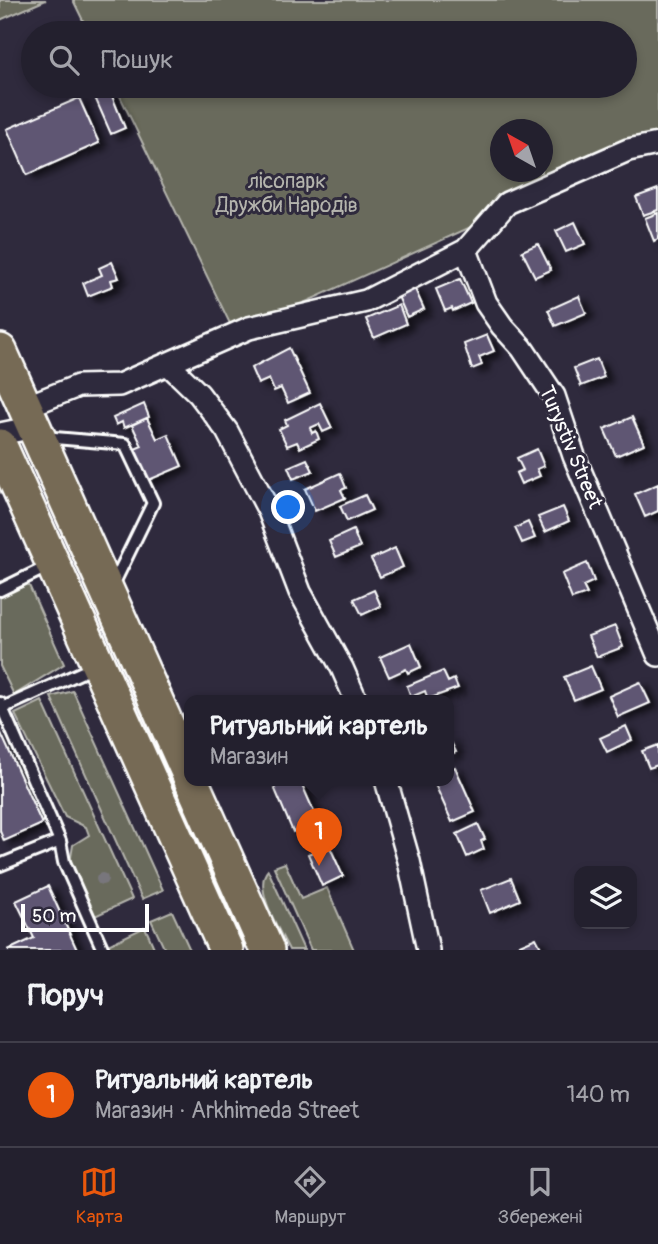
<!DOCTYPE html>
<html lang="uk">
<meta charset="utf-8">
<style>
:root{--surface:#23202e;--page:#2f2d3a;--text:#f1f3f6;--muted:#a3a3aa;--line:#403e4a;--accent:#ea580c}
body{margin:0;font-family:Pangolin,sans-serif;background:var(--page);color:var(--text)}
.controls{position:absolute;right:21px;bottom:21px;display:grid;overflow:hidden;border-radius:14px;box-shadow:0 4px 10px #0003}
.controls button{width:63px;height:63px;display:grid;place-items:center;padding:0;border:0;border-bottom:2px solid var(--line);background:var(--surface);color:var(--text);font:35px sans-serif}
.compass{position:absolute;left:490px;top:119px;width:63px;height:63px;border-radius:50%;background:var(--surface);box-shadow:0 4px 10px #0003;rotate:320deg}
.scale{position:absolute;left:21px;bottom:18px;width:128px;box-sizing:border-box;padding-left:7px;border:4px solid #fff;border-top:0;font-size:19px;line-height:24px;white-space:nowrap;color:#fff;-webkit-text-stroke:5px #2f2a3d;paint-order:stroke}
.you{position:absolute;left:289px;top:508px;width:24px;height:24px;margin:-18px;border:5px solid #fff;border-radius:50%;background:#1a73e8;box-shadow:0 0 0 10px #1a73e833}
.badge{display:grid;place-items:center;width:46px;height:46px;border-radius:50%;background:var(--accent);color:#fff;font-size:23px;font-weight:700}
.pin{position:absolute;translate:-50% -58px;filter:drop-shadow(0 2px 4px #0008)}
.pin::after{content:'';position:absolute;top:37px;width:24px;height:21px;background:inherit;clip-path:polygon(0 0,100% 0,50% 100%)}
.popup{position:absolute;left:184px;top:695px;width:270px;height:91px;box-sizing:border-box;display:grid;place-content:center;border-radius:14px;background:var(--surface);filter:drop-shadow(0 2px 5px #0005);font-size:23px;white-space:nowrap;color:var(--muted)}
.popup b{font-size:26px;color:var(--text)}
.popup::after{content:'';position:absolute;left:50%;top:100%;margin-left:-14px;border:14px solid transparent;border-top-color:var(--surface)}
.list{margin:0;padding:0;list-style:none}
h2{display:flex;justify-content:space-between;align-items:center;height:91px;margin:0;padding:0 28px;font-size:30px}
h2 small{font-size:23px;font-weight:400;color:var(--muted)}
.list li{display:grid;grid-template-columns:46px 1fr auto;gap:21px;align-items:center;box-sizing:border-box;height:105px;padding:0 28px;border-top:2px solid var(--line)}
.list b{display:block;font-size:26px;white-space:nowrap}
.list p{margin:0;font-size:23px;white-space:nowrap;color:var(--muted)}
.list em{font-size:23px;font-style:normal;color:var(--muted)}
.icon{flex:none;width:38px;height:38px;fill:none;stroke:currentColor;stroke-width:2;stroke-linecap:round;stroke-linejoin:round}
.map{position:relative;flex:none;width:658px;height:950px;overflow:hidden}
.search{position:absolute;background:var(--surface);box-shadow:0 4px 10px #0003;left:21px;right:21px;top:21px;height:77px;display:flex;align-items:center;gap:18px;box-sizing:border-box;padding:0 24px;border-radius:38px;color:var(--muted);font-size:26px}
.sheet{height:196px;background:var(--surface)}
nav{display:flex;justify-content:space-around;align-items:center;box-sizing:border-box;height:98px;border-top:2px solid var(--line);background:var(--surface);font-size:19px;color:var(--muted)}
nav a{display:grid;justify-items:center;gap:4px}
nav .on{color:var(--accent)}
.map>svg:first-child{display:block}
</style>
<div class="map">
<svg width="658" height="950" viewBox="0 0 658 950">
<defs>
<filter id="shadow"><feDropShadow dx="8" dy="4.5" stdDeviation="3.5" flood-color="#0009"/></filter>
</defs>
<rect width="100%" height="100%" fill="#2f2a3d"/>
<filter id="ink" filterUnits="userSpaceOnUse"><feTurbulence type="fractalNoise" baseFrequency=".0143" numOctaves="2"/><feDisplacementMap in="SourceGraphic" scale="14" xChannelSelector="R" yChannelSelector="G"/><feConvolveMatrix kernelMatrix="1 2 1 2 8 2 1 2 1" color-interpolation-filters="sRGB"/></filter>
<g filter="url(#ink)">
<!-- green -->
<path fill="#696a5b" stroke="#b4b4ad" stroke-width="2" fill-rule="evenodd" d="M0,0H46L0,20Z
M73,0H658V142L235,334L115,86H625V33H89ZM500,130H542V172H500Z
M28,583L64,664L14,695L0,666V597Z
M73,691L163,890L142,899L51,697Z
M42,701L132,899L95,916L70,863L73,845L89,835L86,827L65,817L15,714Z
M285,863L301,899L327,888L354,950H311L274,867Z
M268,870L304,950H289C280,931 252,887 268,870Z
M172,911L190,950H165L151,920Z
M145,927L155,950H110L108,945Z"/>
<!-- building -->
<path fill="#5f5673" stroke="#fff" stroke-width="2" filter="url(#shadow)" d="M90,86H108L125,128L111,134Z
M79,98L99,143L27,175L7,129Z
M658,189V210L643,215L636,197Z
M658,213V239L654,241L645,218Z
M575,222L585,244L566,252L556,231Z
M538,244L551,270L535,277L522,251Z
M112,262L119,278L111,280L113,286L88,296L83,283L102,275L99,268Z
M460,279L471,303L453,311L452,308L445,311L436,289Z
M414,287L424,309L407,317L397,294Z
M579,296L586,313L555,326L548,310Z
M399,305L406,324L374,338L366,319Z
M487,335L494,351L479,357L482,365L472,369L464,344Z
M289,348L310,393L288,403L281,388L274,391L269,379L258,384L251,368Z
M597,359L604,377L581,386L574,368Z
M320,403L332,428L323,432L319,424L310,428L312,433L316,431L319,439L300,448L297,442L287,446L279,429L287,425L285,420Z
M144,404L149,417L124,428L122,422L116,425L113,418Z
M632,417L644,444L616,456L604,429Z
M147,418L157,439L168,434L182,466L144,482L130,451L142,446L132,425Z
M537,449L544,466L537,469L540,476L521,484L516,473L523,470L517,458Z
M307,459L313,471L293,479L288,467Z
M340,473L346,488L341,490L345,498L315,511L305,489Z
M658,484V511L645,517L635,494Z
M365,495L372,510L347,521L340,506Z
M563,507L569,521L545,532L538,517Z
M528,522L535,538L522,543L515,528Z
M353,530L360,547L336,557L329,541Z
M395,548L403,567L380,577L371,559Z
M587,563L594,581L583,586L587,594L572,599L562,574Z
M374,590L381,606L362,615L354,599Z
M615,626L623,647L597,657L588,636Z
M411,643L421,667L408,673L406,669L389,677L380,657Z
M591,666L601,689L574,700L564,677Z
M443,671L448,682L454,679L458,688L428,699L425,691L411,697L407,686Z
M640,682L650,703L618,717L609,696Z
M626,726L632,740L607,752L600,738Z
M0,731L42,824L4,841L0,831Z
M448,736L456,752L448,755Z
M658,745V765L649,768L642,751Z
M455,767L475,812L452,822L433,780H448V770Z
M291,780H300L318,821L293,832L274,787Z
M478,824L485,839L481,841L484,849L467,857L457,834Z
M329,845L343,876L322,886L308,854Z
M511,878L520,900L490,913L481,890Z
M48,886L77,950H8L34,938L16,901Z
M536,938L542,950H508Z"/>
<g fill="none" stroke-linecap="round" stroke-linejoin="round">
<!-- lane casing -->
<g stroke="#fff" stroke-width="16">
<path id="lane" d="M43,437L125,444L153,503L113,585
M0,590L51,565
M0,703L60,841L64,862L103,950
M0,709L96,666
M0,865L60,841"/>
</g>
<!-- street casing -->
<g stroke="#fff" stroke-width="26">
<path id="street" d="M466,250L486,303L502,326L522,348L554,396L574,456L658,655
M168,364L199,394L227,431L269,511L300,592L342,668L356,700
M25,407L78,386L119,385L249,328L366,301L466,250L507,203L628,150L658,144
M0,434L34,427
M386,780L409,861L428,950"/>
</g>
<!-- primary casing -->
<g stroke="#fff" stroke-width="38">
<path id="primary" d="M0,351L190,777
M0,446L226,950
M191,780L267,950"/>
</g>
<!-- lane -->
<use href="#lane" stroke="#2f2a3d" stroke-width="10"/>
<!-- street -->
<use href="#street" stroke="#2f2a3d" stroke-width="21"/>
<!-- primary -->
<use href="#primary" stroke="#766a54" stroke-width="33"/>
</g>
<!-- trees -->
<circle fill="#78767b" cx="102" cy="879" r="6"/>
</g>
<g text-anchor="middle" stroke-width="6" stroke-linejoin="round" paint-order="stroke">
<!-- park labels -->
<g font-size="21" fill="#b4b4ad" stroke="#2f2a3d">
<text x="287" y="188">лісопарк<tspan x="287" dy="24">Дружби Народів</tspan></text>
</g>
<!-- street labels -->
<g font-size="21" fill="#fff" stroke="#2f2a3d">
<text transform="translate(571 447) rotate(67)" y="7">Turystiv Street</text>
</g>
</g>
</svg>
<div class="controls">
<button><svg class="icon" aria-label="layers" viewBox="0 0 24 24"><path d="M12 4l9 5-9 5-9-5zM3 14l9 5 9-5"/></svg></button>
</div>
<svg class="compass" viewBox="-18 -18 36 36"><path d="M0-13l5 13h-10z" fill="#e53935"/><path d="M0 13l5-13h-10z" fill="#a3a3aa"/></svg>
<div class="scale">50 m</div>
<div class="you"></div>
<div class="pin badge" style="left:319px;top:866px">1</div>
<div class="popup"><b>Ритуальний картель</b>Магазин</div>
<div class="search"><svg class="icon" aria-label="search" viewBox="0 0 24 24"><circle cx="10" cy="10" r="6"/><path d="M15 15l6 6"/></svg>Пошук</div>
</div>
<section class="sheet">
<h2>Поруч<small></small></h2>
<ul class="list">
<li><span class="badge">1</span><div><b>Ритуальний картель</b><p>Магазин · Arkhimeda Street</p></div><em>140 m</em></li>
</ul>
</section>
<nav>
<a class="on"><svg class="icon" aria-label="map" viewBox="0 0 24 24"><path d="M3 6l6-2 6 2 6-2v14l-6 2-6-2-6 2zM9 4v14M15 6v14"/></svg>Карта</a>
<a><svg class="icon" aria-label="directions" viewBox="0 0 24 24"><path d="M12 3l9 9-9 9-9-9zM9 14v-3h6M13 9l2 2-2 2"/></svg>Маршрут</a>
<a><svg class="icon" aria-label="saved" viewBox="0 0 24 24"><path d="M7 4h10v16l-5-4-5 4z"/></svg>Збережені</a>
</nav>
